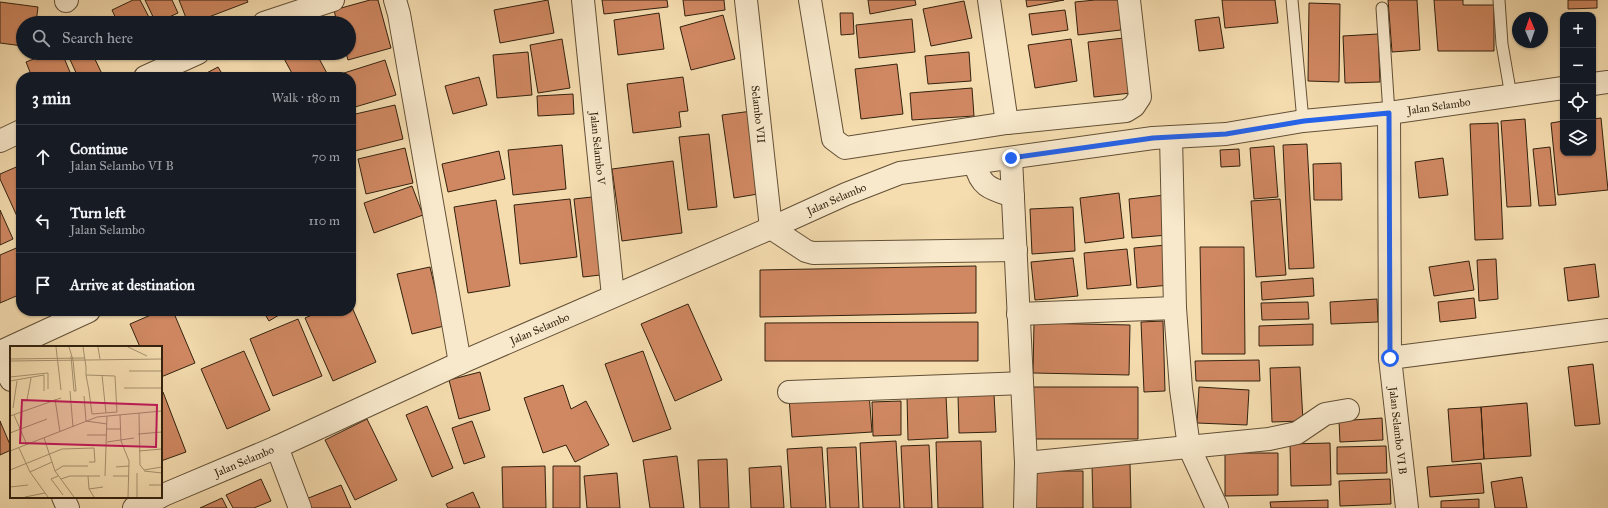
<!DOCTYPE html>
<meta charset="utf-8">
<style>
:root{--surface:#171b24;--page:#242831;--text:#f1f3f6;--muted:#9ea1a6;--line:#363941}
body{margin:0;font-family:"IM FELL Great Primer",serif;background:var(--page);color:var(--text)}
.controls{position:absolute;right:12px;top:12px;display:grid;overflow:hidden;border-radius:8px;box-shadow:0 1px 3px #0004}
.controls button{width:36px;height:36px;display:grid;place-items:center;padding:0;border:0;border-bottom:1px solid var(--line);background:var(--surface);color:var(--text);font:20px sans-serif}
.compass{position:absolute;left:1512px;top:12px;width:36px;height:36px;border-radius:50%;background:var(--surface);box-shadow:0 1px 3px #0004;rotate:358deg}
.stop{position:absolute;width:12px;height:12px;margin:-9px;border:3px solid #2563eb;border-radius:50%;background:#fff}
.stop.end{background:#2563eb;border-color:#fff;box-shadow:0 1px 4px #0008}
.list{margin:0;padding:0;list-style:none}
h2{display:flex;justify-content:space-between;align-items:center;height:52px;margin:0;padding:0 16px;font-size:17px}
h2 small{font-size:13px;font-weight:400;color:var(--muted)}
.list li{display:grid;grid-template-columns:26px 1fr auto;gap:12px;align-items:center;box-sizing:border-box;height:64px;padding:0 16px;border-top:1px solid var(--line)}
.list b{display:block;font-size:15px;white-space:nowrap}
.list p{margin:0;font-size:13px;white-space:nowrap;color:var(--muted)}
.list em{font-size:13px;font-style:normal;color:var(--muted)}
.icon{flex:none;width:22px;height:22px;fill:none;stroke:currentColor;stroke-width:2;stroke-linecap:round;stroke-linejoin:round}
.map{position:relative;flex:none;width:1608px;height:508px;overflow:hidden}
.search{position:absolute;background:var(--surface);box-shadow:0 1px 3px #0004;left:16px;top:16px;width:340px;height:44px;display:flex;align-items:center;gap:10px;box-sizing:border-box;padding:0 14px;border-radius:22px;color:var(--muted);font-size:15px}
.panel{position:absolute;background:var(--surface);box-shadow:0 1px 3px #0004;left:16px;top:72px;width:340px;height:244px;border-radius:16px}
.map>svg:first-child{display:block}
</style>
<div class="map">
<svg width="1608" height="508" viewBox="0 0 1608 508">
<rect width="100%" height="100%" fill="#f5ddb0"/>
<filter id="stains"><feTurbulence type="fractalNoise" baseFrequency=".005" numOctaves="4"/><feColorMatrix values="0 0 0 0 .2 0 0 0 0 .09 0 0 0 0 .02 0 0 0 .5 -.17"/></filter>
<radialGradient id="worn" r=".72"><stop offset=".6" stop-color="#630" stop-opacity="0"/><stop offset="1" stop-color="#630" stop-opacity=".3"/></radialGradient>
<!-- building -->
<path fill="#d08862" stroke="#32210e" d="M133,0H140L152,23H118L112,10Z
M145,0H172L178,13L156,23Z
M179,0H247L248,2L193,23H188Z
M370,0H378L391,48L348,60L346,53H349V23H337L334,10Z
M548,0L554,33L500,43L494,10Z
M602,0H667L668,7L604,14Z
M683,0H724L725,10L685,16Z
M868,0H915L916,5L870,14Z
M1026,0H1064L1027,7Z
M1095,0H1118L1121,30L1078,35L1075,2Z
M1222,0H1275L1278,23L1225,28Z
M1388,0H1417L1420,50L1392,52Z
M1434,0H1463V5H1494V51H1438Z
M1568,0H1597V8L1568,9Z
M964,1L972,38L931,46L923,9Z
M0,2L38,7L36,23H23V46L0,43Z
M1309,3L1340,4L1339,82L1308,81Z
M1065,10L1068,30L1032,35L1029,14Z
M659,13L664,49L618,55L614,20Z
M840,13H853L854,34L841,35Z
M723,15L735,59L691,70L680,27Z
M1219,17L1224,48L1199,51L1195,20Z
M912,19L915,52L859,58L856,25Z
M1378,34L1380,82L1345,83L1343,36Z
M1124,38L1131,93L1094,97L1088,42Z
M562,39L570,88L538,93L530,45Z
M1071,39L1077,81L1035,88L1028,45Z
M528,52L532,95L497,98L493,55Z
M969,52L971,81L928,84L925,56Z
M49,53H62L72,77H32L26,62Z
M67,53H92L103,76L78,77Z
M281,53H316L329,77H294Z
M385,60L396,95L355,107L351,96V77H345L344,73Z
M897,64L903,114L861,119L855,69Z
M218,67L224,77H199Z
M479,77L487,105L453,114L445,86Z
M683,77L688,111L679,112L681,127L633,133L627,84Z
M972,88L974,116L912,120L910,93Z
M573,94L574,114L538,116L537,96Z
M395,105L403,139L355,151L351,133V115Z
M752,111L764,193L734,198L722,115Z
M1601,118L1608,190L1558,195L1551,123L1563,121V153H1593V119Z
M1525,119L1531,206L1507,207L1501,121Z
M1498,123L1503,239L1475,240L1470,124Z
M709,134L717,207L688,210L679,137Z
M1307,144L1314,268L1289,269L1283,145Z
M562,145L566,189L513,195L508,150Z
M1274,146L1278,197L1254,199L1250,148Z
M1550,147L1556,205L1539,206L1533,149Z
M405,148L413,183L366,194L358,159Z
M1239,149L1240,166L1221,167L1220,150Z
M499,151L505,179L448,192L442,164Z
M1443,158L1448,195L1419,198L1415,162Z
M673,161L682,233L622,241L612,169Z
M1341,163L1342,200H1314L1313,164Z
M21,165V225L0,179V174Z
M412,186L423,215L374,233L364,203Z
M1119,193L1124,238L1085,243L1080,198Z
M1165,195L1168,235L1132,238L1129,199Z
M601,196L609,274L583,277L574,199Z
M570,199L577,257L520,264L514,205Z
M1280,199L1286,275L1256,277L1251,201Z
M496,200L510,286L468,293L454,207Z
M1073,207L1075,251L1032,254L1030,209Z
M0,210L13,239L0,245Z
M1166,245L1170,285L1137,288L1134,248Z
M21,246V294L0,303V255Z
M1200,247H1244L1245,354H1202Z
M1127,249L1131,285L1087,289L1084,253Z
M1073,258L1078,296L1035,300L1031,262Z
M1496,259L1498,299L1479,301L1477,260Z
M1469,261L1474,290L1434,296L1429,267Z
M1595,264L1599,297L1568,301L1564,268Z
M976,266V313L760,317V270Z
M430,267L444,326L412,334L397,274Z
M1313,278L1314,296L1262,300L1261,282Z
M1474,298L1476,318L1440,322L1438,302Z
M1377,299L1378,322L1331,324L1330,302Z
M1308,302L1309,319L1262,320L1261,303Z
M688,304L722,380L675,401L641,324Z
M351,305L376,362L333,381L305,318L321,311H351Z
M160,311H173L195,363L161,377V347H140L130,324Z
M263,311H284V312L269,321Z
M298,319L322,376L273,396L250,339Z
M1163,321L1165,391L1144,392L1141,322Z
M978,322V361H765V323Z
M1034,323L1130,325L1129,375L1033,373Z
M1313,324V345L1259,346V326Z
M244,351L270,410L227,429L201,369Z
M643,351L671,429L633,442L605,364Z
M1259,360L1260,381H1196L1195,361Z
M1593,364L1600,424L1575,426L1568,367Z
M1300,367L1303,421L1272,422L1270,368Z
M480,372L490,410L459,419L449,380Z
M563,385L571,409L586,401L609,445L575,462L566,445L543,453L524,398Z
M1028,387H1138V439H1028Z
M1199,387L1249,390L1247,425L1197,423Z
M163,392L186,452L161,461V393Z
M869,393L872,432L792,437L789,398Z
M994,394L996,432L959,433L958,395Z
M946,396L948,438L908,440L907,397Z
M901,401V435L873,436L872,402Z
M1527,403L1531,456L1484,459L1481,407Z
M427,406L453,468L432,477L406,415Z
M1481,407L1484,459L1452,462L1448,409Z
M1382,418L1383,440L1340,442L1339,421Z
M367,419L397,480L355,500L325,440Z
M0,421L11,447V450L0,455Z
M472,421L485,457L464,464L452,428Z
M896,441L900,508H863L860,443Z
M981,441L983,508H938L936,442Z
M1330,443L1331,485L1291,486L1290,444Z
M929,445L932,508H904L901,446Z
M1386,446L1387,473L1337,474V447Z
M822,447L826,508H791L787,449Z
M856,447L859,508H830L827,448Z
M1225,453H1278V495L1225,496Z
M677,456L684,508H650L643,460Z
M727,459L729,508H700L698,460Z
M1481,463L1484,493L1430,497L1427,467Z
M1130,464L1131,508H1093L1092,465Z
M545,466L546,508H503L502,467Z
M553,466H580V508H553Z
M781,466L784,508H751L749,468Z
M1036,471H1083V508H1036Z
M617,473L620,508H587L584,476Z
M1522,477L1527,508H1495L1491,482Z
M261,479L271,501L254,508H233L226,495Z
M1390,479L1391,504L1340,506L1339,481Z
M341,485L351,508H310L306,499Z
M473,492L480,508H448L446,504Z
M222,498L227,508H200Z
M1479,499V508H1441V501Z
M1328,500V508H1271L1270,502Z"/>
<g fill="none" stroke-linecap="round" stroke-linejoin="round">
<!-- service casing -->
<g stroke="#635036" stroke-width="13">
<path id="service" d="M1292,0L1303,121
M1499,0L1502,44L1511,96
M1382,8L1389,113"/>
</g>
<!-- minor casing -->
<g stroke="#635036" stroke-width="24">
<g id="minor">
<path d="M395,0L399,14L460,363"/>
<path id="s1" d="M583,0L613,296"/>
<path id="s2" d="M746,0L771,228L806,251L813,253L1016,250"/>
<path d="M810,0L833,139L845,148L1007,123L1126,111L1134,106L1140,97L1129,0"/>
<path d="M989,0L1007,123"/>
<path d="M66,1L67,0"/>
<path d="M264,23L333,0"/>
<path d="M145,77L198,53"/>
<path id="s3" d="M1389,113L1390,358L1407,508"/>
<path d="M1171,137L1175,308L1181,389L1189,447L1217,508"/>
<path d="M0,141L21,131"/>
<path d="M1011,158L1026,463L1025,508"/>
<path d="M975,163C980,187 991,189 1013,196"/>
<path d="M1018,314L1175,308"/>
<path d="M0,352L89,311"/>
<path d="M0,356L11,380"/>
<path d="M1390,358L1608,330"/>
<path d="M789,392L1022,383"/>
<path d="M277,447L300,508"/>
<path d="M1026,463L1269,439L1297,433L1325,414L1348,410"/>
<path d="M63,497L68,508"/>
</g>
</g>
<!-- tertiary casing -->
<g stroke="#635036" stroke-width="24">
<g id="tertiary">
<path d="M1593,84L1608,82"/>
<path id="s4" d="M161,496L277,447L460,363L771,228L846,194L900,173L1153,138L1226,134L1303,121L1389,113L1563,88"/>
<path d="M134,508L160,497"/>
</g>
</g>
<!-- service -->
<use href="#service" stroke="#f8e9cc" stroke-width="11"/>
<!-- minor -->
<use href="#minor" stroke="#f8e9cc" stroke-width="22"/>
<!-- tertiary -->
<use href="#tertiary" stroke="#f8e9cc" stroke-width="22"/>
</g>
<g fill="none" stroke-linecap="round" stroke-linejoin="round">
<!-- route -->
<path stroke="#2563eb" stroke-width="5" d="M1011,158L1153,138L1226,134L1304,121L1389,113L1390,358"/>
</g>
<g text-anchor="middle" stroke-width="3" stroke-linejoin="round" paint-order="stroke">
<!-- street labels -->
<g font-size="11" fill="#32210e" stroke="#f8e9cc">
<text dy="4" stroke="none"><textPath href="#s4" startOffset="1350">Jalan Selambo</textPath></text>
<text dy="4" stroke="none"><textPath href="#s2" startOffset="115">Selambo VII</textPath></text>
<text dy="4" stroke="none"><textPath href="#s1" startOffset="149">Jalan Selambo V</textPath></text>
<text dy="4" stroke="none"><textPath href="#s4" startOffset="738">Jalan Selambo</textPath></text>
<text dy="4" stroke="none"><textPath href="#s4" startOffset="414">Jalan Selambo</textPath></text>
<text dy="4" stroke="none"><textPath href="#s3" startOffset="318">Jalan Selambo VI B</textPath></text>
<text dy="4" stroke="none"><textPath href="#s4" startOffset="90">Jalan Selambo</textPath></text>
</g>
</g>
<!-- overview -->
<g transform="translate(10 346)">
<rect width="152" height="152" fill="#f5ddb0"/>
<path fill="none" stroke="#a7926f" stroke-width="1" d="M46,1L51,44M59,1L63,14L66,45H64L61,10M73,1L76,21V29L79,45L82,68L107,66L105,30L76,29M88,1L90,13M118,1L137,10M0,13L75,12M0,15L152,13M119,25H152M92,29L96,67M0,31L38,27V43M0,35L34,29V45M114,42H152M60,45L63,81M74,50L76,75L97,78M45,53L50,86M17,54L21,32M3,62L7,35M129,67L130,119L134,124M4,69L17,99M110,69L111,95L119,115L118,151M0,70L51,52M97,83H110M0,87L37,73M128,88L152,86M77,89H97M34,92L45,125L64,151M97,96L124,92M9,102L20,126L38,151M0,105L87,71L152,65M129,105L152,103M106,121L119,120M0,124L52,103L84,102L85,116H79M134,124L152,121M45,125L53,120H78M134,125L152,127M20,126L42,116M48,130L41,133L53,149M78,130L79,143L84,151M95,130L97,70M103,130H119M51,133L60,130H90M139,139H152M0,141L18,139M79,143L93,141M15,151L35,147M127,151V127"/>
<path fill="#c2185b" fill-opacity="0.15" stroke="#c2185b" stroke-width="2" d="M12,54L147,59L146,101L10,97Z"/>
<rect width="152" height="152" fill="none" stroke="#32210e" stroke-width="2"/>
</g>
<rect width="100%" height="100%" filter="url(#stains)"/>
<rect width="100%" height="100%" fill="url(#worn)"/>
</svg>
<div class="controls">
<button>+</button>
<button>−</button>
<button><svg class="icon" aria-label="locate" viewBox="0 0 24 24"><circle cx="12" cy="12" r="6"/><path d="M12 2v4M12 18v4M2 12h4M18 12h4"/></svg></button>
<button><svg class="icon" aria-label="layers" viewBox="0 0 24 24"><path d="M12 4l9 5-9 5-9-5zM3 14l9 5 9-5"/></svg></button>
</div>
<svg class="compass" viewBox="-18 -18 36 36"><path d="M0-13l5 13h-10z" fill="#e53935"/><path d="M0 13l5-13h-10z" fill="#9ea1a6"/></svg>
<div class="stop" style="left:1390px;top:358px"></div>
<div class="stop end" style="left:1011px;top:158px"></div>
<div class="search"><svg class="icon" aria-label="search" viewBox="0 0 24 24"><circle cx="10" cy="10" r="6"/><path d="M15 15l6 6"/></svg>Search here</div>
<section class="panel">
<h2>3 min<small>Walk · 180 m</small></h2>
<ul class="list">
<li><svg class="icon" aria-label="ahead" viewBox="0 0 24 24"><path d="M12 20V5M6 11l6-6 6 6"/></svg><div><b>Continue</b><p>Jalan Selambo VI B</p></div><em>70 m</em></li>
<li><svg class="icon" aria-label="left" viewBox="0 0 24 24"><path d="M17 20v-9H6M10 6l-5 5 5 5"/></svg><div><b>Turn left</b><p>Jalan Selambo</p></div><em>110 m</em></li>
<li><svg class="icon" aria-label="arrive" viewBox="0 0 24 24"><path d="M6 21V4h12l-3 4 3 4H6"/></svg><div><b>Arrive at destination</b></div></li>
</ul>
</section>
</div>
